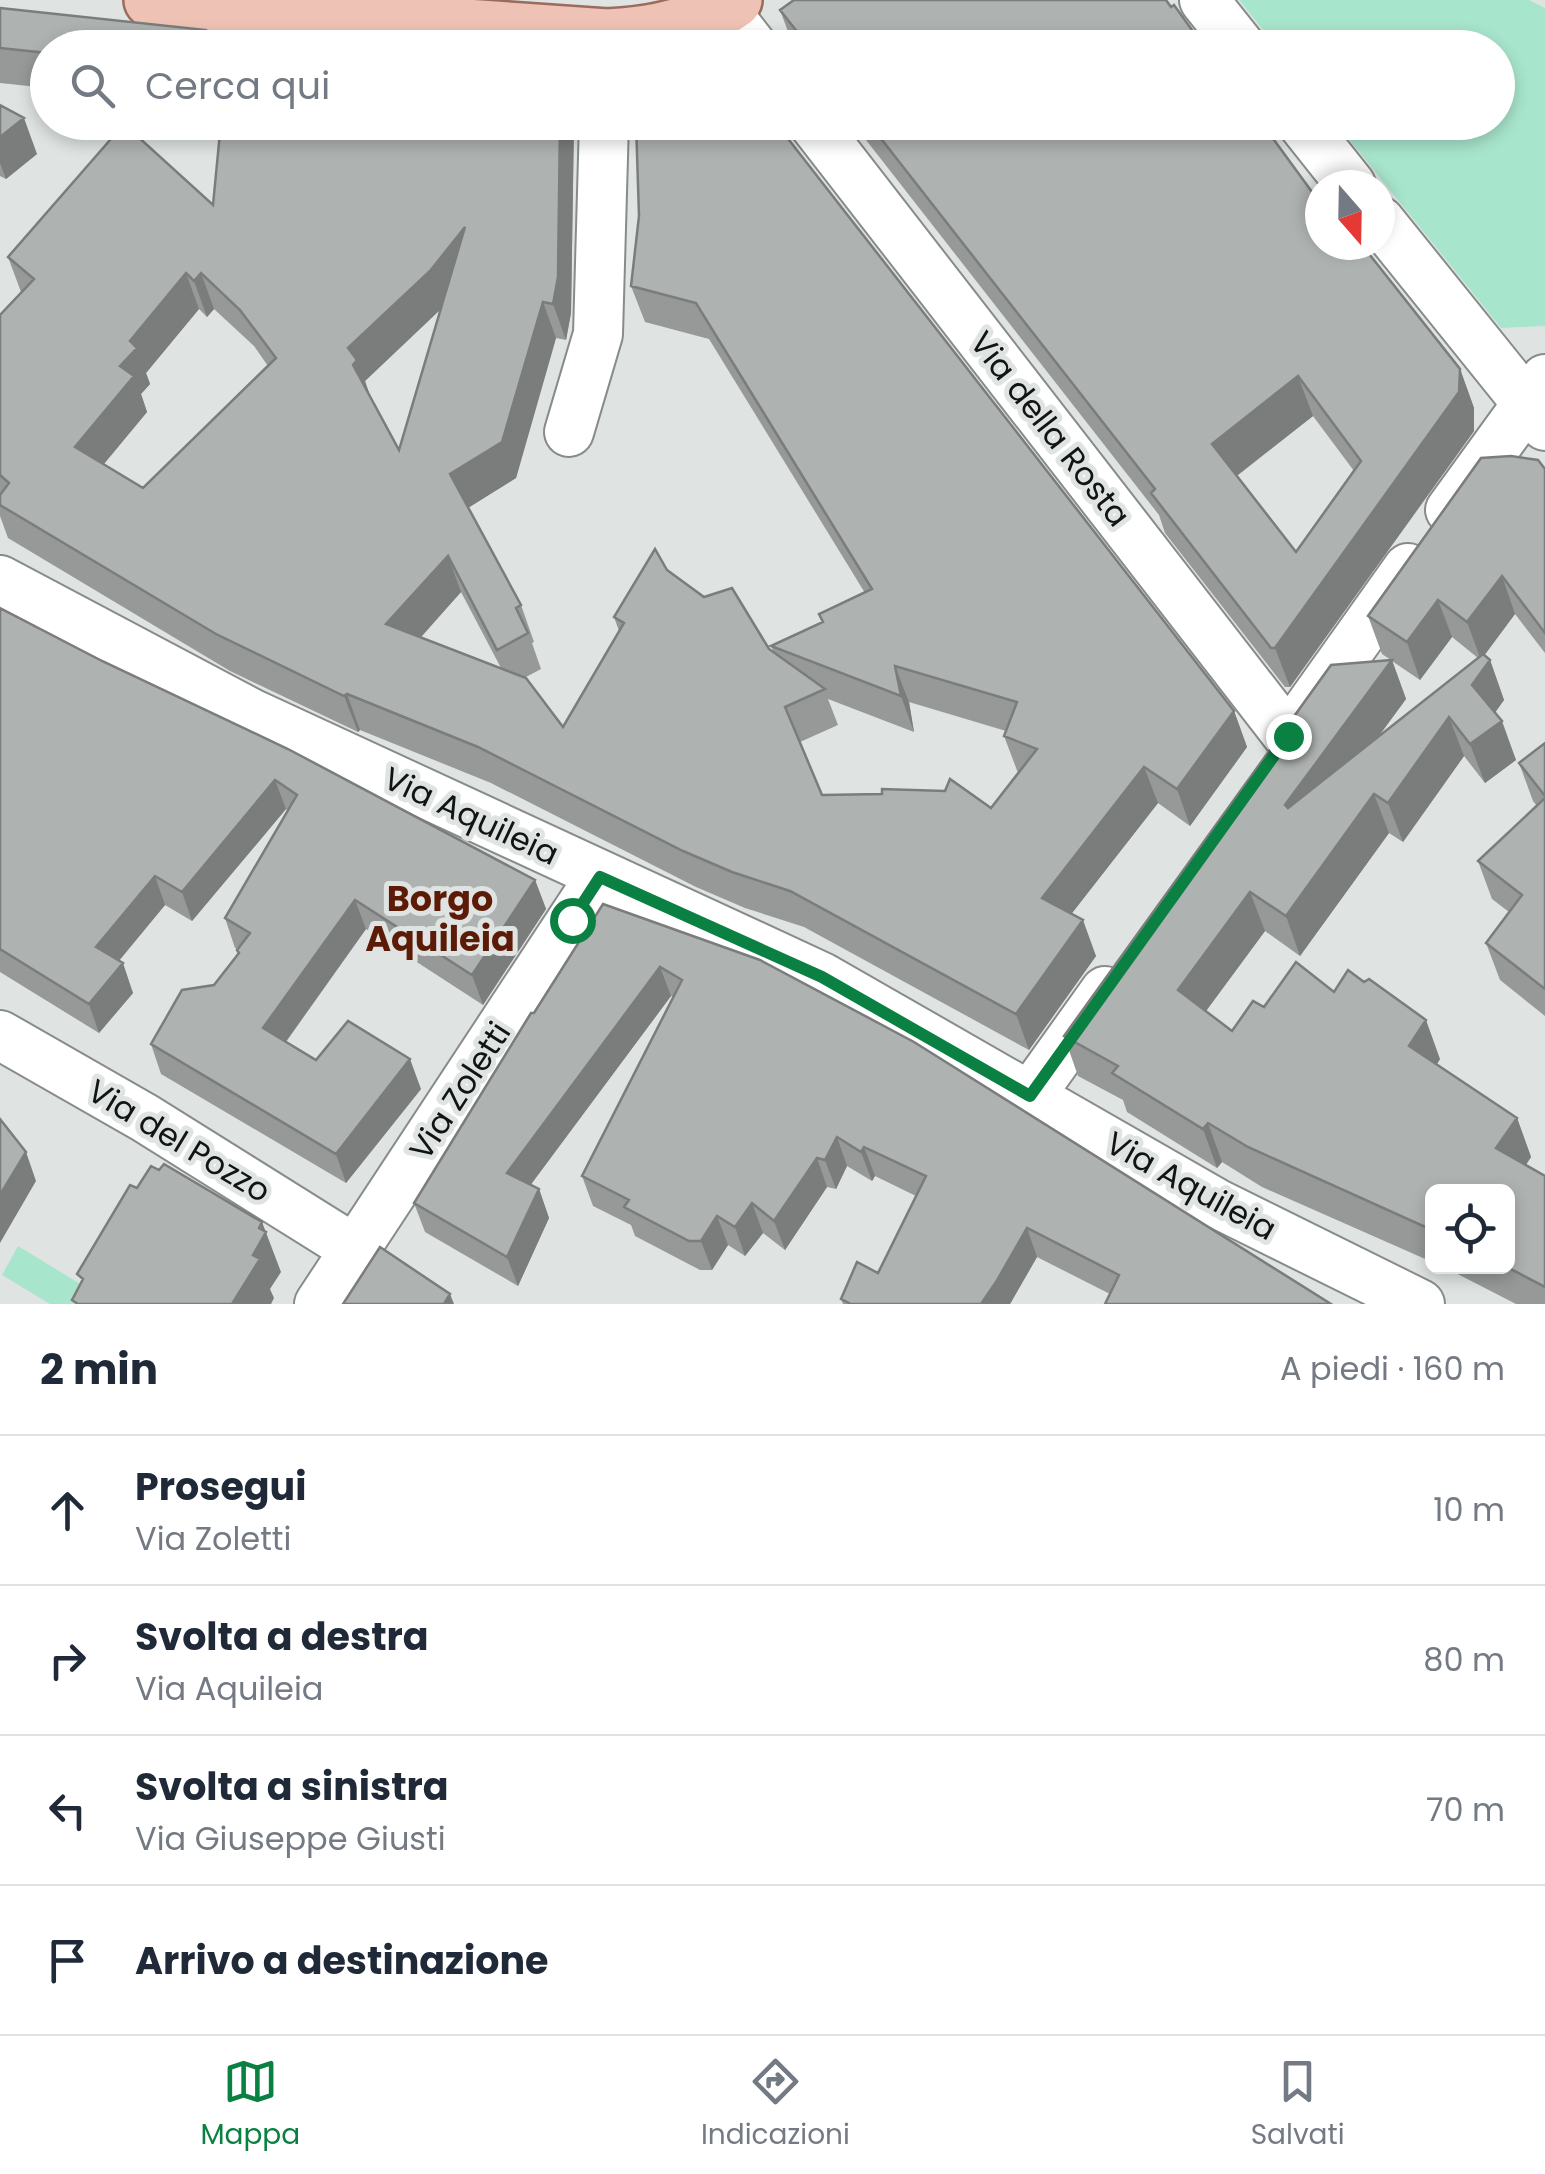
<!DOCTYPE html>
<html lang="it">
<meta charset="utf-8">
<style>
:root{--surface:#fff;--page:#f2f2f3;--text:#1f2937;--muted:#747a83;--line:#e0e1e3;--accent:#0b8043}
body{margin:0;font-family:Poppins,sans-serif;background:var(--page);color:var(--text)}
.controls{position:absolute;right:30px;bottom:30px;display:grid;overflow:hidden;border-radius:15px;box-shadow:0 5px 15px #0003}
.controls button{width:90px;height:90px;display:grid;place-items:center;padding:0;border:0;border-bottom:2px solid var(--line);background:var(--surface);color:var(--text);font:50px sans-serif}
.compass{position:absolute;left:1305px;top:170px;width:90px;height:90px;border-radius:50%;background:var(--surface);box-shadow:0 5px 15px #0003;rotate:160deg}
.stop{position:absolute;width:30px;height:30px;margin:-22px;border:8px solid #0b8043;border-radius:50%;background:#fff}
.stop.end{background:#0b8043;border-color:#fff;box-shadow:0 2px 10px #0008}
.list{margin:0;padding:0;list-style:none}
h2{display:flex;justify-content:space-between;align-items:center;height:130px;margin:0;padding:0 40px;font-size:42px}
h2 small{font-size:32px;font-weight:400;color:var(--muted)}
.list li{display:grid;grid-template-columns:65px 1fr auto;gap:30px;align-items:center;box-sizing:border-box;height:150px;padding:0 40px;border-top:2px solid var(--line)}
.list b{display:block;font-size:38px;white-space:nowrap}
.list p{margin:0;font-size:32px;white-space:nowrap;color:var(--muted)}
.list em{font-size:32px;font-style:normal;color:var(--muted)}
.icon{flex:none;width:55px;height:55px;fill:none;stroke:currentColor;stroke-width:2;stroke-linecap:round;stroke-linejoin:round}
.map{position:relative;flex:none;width:1545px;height:1304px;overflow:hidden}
.search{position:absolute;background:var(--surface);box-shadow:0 5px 15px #0003;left:30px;right:30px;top:30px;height:110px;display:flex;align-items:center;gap:25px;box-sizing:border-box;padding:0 35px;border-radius:55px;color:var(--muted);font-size:38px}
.sheet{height:730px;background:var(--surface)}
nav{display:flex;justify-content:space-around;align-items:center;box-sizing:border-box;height:140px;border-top:2px solid var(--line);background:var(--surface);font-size:28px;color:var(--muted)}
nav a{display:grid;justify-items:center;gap:5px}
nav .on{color:var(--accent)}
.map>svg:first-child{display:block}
</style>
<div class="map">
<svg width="1545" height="1304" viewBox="0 0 1545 1304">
<rect width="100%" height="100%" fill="#dfe4e2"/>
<!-- green -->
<path fill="#a8e5cd" d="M1239,0H1529L1545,8V326L1501,328L1336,123L1498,122V48L1277,47Z
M18,1246L87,1288L77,1304H50L2,1275Z"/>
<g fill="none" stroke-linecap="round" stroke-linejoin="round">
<!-- minor casing -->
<g stroke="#878c8a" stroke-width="52">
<path id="minor" d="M1204,0L1242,48
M723,8L754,48
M812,122L1288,736
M1301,122L1351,185
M1380,221L1545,426
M569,432L598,334L604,122
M1450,510L1545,379
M0,580L251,713L822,977L1218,1204L1420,1304
M1302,717L1408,568
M0,1035L145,1118L356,1250
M1030,1096L1105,991
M319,1304L600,877"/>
</g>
<!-- primary casing -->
<g stroke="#9b6b5d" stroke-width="60">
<path id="primary" d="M152,0L282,14L607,37C651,35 697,27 734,0"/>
</g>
<!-- minor -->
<use href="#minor" stroke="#fff" stroke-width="48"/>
<!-- primary -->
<use href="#primary" stroke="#efc2b6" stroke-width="55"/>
</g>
<!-- wall -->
<path fill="#969997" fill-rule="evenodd" d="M0,8L48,48V88L0,83Z
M780,10L1205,48H794Z
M0,105L37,154L6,179L0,176Z
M221,122H574L571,313L566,340L556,338L516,478L468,508L521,605L534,642L532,643L541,669L526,677L563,727L619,631L614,617L667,570L774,653L771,646L823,622L865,593L709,339L645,322L631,286L639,216L1234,711L1247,747L1190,826L1158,803L1071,914L1096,956L1029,1050L804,927L745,908L696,887L491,783L360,730L358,732L230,671L8,538L0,516V315L21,292L8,257L213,205ZM199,309L207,317L214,309L254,346L268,366L143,488L104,464L147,412L141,394L150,384L146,373ZM441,309L399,450L370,396L365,381ZM461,592L501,668L420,637ZM828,699L914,732L909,702L1006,731L1004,736L1018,773L991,808L882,794L822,795L800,742L838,725Z
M852,122H1261L1320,203L1460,369L1474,408V431L1290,687H1285L1165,533L1159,515ZM1313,416L1354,471L1296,552L1237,476Z
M1545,469V653L1515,614L1484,655L1490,660L1504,700L1495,712L1516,760L1485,783L1464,756L1403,842L1389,833L1300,956L1265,931L1206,1011L1232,1031L1264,1007L1334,992L1440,1059L1437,1064L1517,1118L1531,1157L1526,1165L1545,1176V1304H1516L1442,1266H1508L1432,1192V1262L1262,1187L1222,1162L1217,1168L1127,1112L1123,1100L1078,1076L1064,1036L1391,660L1382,654L1368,616ZM1452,637L1478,658L1379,736L1406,699L1392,661L1420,680Z
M0,608L535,880L546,909L483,1005L366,929L286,1042L316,1060L421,1089L346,1183L161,1074L151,1044L214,985L238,954V949L235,948L225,918L288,811L286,809L192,921L165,905L119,961L133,993L99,1033L0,972Z
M1545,743V1016L1500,980L1486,943L1509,912L1492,899L1478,861L1537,806L1533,801L1519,763Z
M603,904L1331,1304L1110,1294L1037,1257L1010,1304H843L841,1299L878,1273L916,1196L875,1176L872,1181L847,1166L836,1189L827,1187L785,1250L763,1233L745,1256L728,1245L712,1270H700L635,1236L631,1225L593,1206L582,1176L673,997L671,996L530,1185L539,1189L549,1218L518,1286L425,1232L414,1203Z"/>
<!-- shaded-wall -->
<path fill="#7a7d7b" d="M206,30L213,48H205Z
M24,118L37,154L6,179L0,163V137Z
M560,122H574L571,313L566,340L553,304Z
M465,227L443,307L365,381L370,396L353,365L348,348Z
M186,273L199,309L146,373L150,384L141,394L147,412L88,483L75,447L120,366L130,341Z
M201,273L214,309L207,317L194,281Z
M543,302L556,338L516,478L463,511L450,474Z
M1460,369L1474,408V431L1290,687L1275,648Z
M1298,376L1313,416L1226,484L1212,444Z
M448,556L461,592L400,661L386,624Z
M1502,576L1515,614L1481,660L1467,622Z
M1438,600L1452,637L1420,680L1407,642Z
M1392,660L1406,699L1299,844L1285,805Z
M1490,660L1504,700L1487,724L1472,685Z
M895,666L909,702L914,732L901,696Z
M347,694L360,730L358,732L344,696Z
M1234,711L1247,747L1190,826L1177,789Z
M1449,717L1464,756L1403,842L1388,803Z
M1502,721L1516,760L1485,783L1470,744Z
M1144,767L1158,803L1055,935L1042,898Z
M275,780L286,809L192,921L182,892Z
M1374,794L1389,833L1300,956L1286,916Z
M155,876L165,905L106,976L96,947Z
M535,880L546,909L483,1005L472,975Z
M1250,892L1265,931L1192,1030L1178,990Z
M355,900L366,929L274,1058L263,1028Z
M1083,920L1096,956L1029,1050L1016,1014Z
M123,963L133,993L99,1033L89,1004Z
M660,967L671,996L518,1202L507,1173Z
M1426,1020L1440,1059L1424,1085L1409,1046Z
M410,1059L421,1089L346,1183L336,1154Z
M1517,1118L1531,1157L1510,1188L1496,1148Z
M1208,1123L1222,1162L1217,1168L1203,1129Z
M837,1137L847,1166L836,1189L825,1160Z
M864,1147L875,1176L872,1181L861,1152Z
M26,1152L36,1181L0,1243V1195Z
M817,1158L827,1187L785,1250L774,1221Z
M539,1189L549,1218L518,1286L507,1257Z
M752,1203L763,1233L745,1256L735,1227Z
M717,1216L728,1245L712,1270L701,1241Z
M262,1222L281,1272L270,1289L274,1298L271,1304H232L253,1255Z
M1027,1228L1037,1257L1010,1304H981Z
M450,1294L454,1304H444Z"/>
<!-- building -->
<path fill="#aeb2b0" stroke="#7a7d7b" stroke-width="2.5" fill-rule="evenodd" d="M794,0H1166L1171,7L1174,5L1205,48H810L780,10Z
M0,8L206,30L205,48H48V53L0,48Z
M270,36L385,48H270Z
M712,41L717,48H681Z
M0,105L24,118L0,137Z
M221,122H560L558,277L553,304L543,302L502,442L450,474L521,605L516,608L528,633L497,650L448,556L386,624L526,678L563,727L624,623L614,617L655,549L667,570L704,597L732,588L769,649L825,689L785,707L822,795L882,794V789L945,791L950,779L991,808L1037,749L1004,736L1017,702L895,666L901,696L771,646L823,622L819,614L872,589L696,303L631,286L639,216L636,122H775L1234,711L1177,789L1144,767L1042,898L1083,920L1016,1014L790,891L732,872L683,851L478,747L347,694L344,696L216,634L0,505V495L9,483L0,475V315L34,279L8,257L124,124L213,205ZM465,227L399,450L353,365L357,360L348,348L430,271ZM186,273L194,281L201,273L240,310L276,358L143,488L75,447L134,376L120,366L137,348L130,341Z
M868,122H1261L1320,203V245H1362L1460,369L1459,392L1275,648H1271L1151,493L1155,489ZM1298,376L1361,461L1296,552L1212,444Z
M1511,456L1538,460L1545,469V633L1502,576L1467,622L1438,600L1407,642L1368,616L1481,458Z
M0,608L102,661L288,749L535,880L472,975L355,900L263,1028L316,1060L348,1021L410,1059L336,1154L151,1044L182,990L214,985L239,953L237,950L250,933L225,918L297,795L275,780L182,892L155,876L96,947L123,963L89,1004L0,949Z
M1483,654L1490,660L1472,685L1502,721L1470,744L1449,717L1388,803L1374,794L1286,916L1250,892L1178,990L1232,1031L1253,1001L1264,1007L1296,962L1334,992L1348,970L1364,982L1369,979L1426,1020L1409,1046L1517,1118L1496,1148L1545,1176V1287L1505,1266H1508V1192H1432V1230L1248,1147L1208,1123L1203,1129L1112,1073L1118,1066L1064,1036L1331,665L1392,660L1285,805L1288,808Z
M1545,743V796L1519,763Z
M1545,798V989L1486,943L1522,895L1478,861Z
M603,904L760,960L914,1042L1331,1304H1105L1119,1275L1027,1228L996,1282L981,1304H851L841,1299L857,1262L878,1273L926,1176L864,1147L861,1152L837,1137L825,1160L817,1158L774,1221L752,1203L735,1227L717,1216L701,1241H689L624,1207L629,1200L582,1176L682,980L660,967L507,1173L539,1189L507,1257L414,1203L531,1013H534Z
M0,1119L26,1152L0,1195Z
M164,1164L262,1222L259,1228L266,1232L253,1255L260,1259L232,1304H78L72,1300L83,1279L77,1274L130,1185L137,1188L151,1166L159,1170Z
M380,1247L450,1294L444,1304H343Z"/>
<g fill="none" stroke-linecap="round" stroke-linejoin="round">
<!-- route -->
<path stroke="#0b8043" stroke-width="12" d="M572,920L600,877L822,977L1030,1096L1288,736"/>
</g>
<g text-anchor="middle" stroke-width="10" stroke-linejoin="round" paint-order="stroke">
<!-- street labels -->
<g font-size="32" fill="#121413" stroke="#dfe4e2">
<text transform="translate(1050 429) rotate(52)" y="11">Via della Rosta</text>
<text transform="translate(471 816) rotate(25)" y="11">Via Aquileia</text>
<text transform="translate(460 1091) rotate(-57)" y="11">Via Zoletti</text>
<text transform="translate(179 1141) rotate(31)" y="11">Via del Pozzo</text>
<text transform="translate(1191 1186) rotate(29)" y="11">Via Aquileia</text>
</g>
<!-- neighbourhood labels -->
<g font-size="35" font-weight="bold" fill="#5c1b07" stroke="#dfe4e2">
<text x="440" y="911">Borgo<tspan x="440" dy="40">Aquileia</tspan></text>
</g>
</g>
</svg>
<div class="controls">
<button><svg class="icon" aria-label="locate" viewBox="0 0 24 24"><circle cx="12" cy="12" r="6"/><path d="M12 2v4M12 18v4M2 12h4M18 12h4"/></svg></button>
</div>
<svg class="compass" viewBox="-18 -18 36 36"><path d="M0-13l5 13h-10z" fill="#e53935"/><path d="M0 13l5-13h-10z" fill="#747a83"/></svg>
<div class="stop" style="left:572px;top:920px"></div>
<div class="stop end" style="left:1288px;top:736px"></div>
<div class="search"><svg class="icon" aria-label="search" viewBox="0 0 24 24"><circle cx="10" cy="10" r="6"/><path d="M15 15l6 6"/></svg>Cerca qui</div>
</div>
<section class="sheet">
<h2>2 min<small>A piedi · 160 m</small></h2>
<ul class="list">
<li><svg class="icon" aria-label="ahead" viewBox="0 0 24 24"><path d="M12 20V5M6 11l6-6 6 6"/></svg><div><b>Prosegui</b><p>Via Zoletti</p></div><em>10 m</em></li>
<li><svg class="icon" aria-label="right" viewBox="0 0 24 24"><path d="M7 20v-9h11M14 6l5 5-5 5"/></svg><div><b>Svolta a destra</b><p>Via Aquileia</p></div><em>80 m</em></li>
<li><svg class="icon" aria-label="left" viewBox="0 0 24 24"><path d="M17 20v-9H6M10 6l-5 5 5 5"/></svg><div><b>Svolta a sinistra</b><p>Via Giuseppe Giusti</p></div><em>70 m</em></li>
<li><svg class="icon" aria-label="arrive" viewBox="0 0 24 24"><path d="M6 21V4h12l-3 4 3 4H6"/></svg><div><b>Arrivo a destinazione</b></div></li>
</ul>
</section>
<nav>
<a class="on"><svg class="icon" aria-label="map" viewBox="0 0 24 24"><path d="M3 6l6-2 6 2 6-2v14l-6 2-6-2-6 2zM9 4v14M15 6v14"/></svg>Mappa</a>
<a><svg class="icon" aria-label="directions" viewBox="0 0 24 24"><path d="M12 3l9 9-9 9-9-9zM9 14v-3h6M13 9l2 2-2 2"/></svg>Indicazioni</a>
<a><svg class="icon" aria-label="saved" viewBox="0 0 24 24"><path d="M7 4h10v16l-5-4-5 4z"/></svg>Salvati</a>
</nav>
